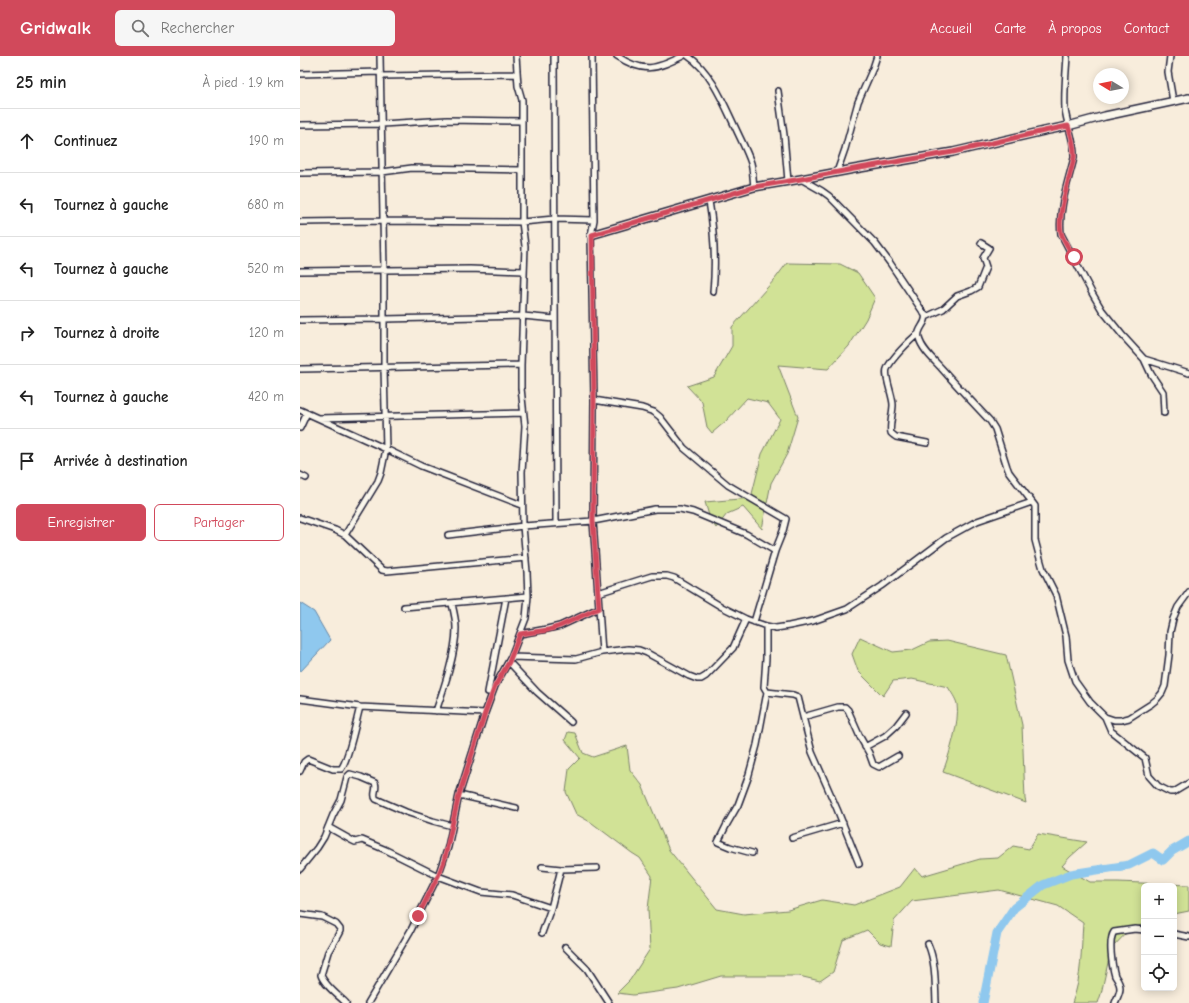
<!DOCTYPE html>
<html lang="fr">
<meta charset="utf-8">
<style>
:root{--surface:#fff;--page:#f6f6f6;--text:#222;--muted:#767676;--line:#e0e0e0;--accent:#d1495b}
body{margin:0;font-family:"Comic Neue",sans-serif;background:var(--page);color:var(--text)}
.controls{position:absolute;right:12px;bottom:12px;display:grid;overflow:hidden;border-radius:6px;box-shadow:0 2px 10px #0003}
.controls button{width:36px;height:36px;display:grid;place-items:center;padding:0;border:0;border-bottom:1px solid var(--line);background:var(--surface);color:var(--text);font:20px sans-serif}
.compass{position:absolute;left:793px;top:12px;width:36px;height:36px;border-radius:50%;background:var(--surface);box-shadow:0 2px 10px #0003;rotate:280deg}
.stop{position:absolute;width:12px;height:12px;margin:-9px;border:3px solid #d1495b;border-radius:50%;background:#fff}
.stop.end{background:#d1495b;border-color:#fff;box-shadow:0 1px 4px #0008}
.list{margin:0;padding:0;list-style:none}
h2{display:flex;justify-content:space-between;align-items:center;height:52px;margin:0;padding:0 16px;font-size:17px}
h2 small{font-size:13px;font-weight:400;color:var(--muted)}
.list li{display:grid;grid-template-columns:26px 1fr auto;gap:12px;align-items:center;box-sizing:border-box;height:64px;padding:0 16px;border-top:1px solid var(--line)}
.list b{display:block;font-size:15px;white-space:nowrap}
.list em{font-size:13px;font-style:normal;color:var(--muted)}
.actions{display:flex;gap:8px;padding:12px 16px}
.actions a{flex:1;padding:9px 0;border:1px solid var(--accent);border-radius:6px;text-align:center;font-size:14px;color:var(--accent)}
.actions .main{background:var(--accent);color:#fff}
.icon{flex:none;width:22px;height:22px;fill:none;stroke:currentColor;stroke-width:2;stroke-linecap:round;stroke-linejoin:round}
.map{position:relative;flex:none;width:889px;height:947px;overflow:hidden}
header{display:flex;align-items:center;gap:24px;box-sizing:border-box;height:56px;padding:0 20px;background:var(--accent);color:#fff}
header strong{font-size:19px}
nav{display:flex;gap:22px;margin-inline-start:auto;font-size:14px}
.search{width:280px;height:36px;background:var(--page);display:flex;align-items:center;gap:10px;box-sizing:border-box;padding:0 14px;border-radius:6px;color:var(--muted);font-size:15px}
main{display:flex}
aside{flex:1;background:var(--surface)}
.map>svg:first-child{display:block}
</style>
<header>
<strong>Gridwalk</strong>
<div class="search"><svg class="icon" aria-label="search" viewBox="0 0 24 24"><circle cx="10" cy="10" r="6"/><path d="M15 15l6 6"/></svg>Rechercher</div>
<nav><a>Accueil</a><a>Carte</a><a>À propos</a><a>Contact</a></nav>
</header>
<main>
<aside>
<h2>25 min<small>À pied · 1.9 km</small></h2>
<ul class="list">
<li><svg class="icon" aria-label="ahead" viewBox="0 0 24 24"><path d="M12 20V5M6 11l6-6 6 6"/></svg><div><b>Continuez</b></div><em>190 m</em></li>
<li><svg class="icon" aria-label="left" viewBox="0 0 24 24"><path d="M17 20v-9H6M10 6l-5 5 5 5"/></svg><div><b>Tournez à gauche</b></div><em>680 m</em></li>
<li><svg class="icon" aria-label="left" viewBox="0 0 24 24"><path d="M17 20v-9H6M10 6l-5 5 5 5"/></svg><div><b>Tournez à gauche</b></div><em>520 m</em></li>
<li><svg class="icon" aria-label="right" viewBox="0 0 24 24"><path d="M7 20v-9h11M14 6l5 5-5 5"/></svg><div><b>Tournez à droite</b></div><em>120 m</em></li>
<li><svg class="icon" aria-label="left" viewBox="0 0 24 24"><path d="M17 20v-9H6M10 6l-5 5 5 5"/></svg><div><b>Tournez à gauche</b></div><em>420 m</em></li>
<li><svg class="icon" aria-label="arrive" viewBox="0 0 24 24"><path d="M6 21V4h12l-3 4 3 4H6"/></svg><div><b>Arrivée à destination</b></div></li>
</ul>
<div class="actions"><a class="main">Enregistrer</a><a>Partager</a></div>
</aside>
<div class="map">
<svg width="889" height="947" viewBox="0 0 889 947">
<rect width="100%" height="100%" fill="#f8eddc"/>
<filter id="ink" filterUnits="userSpaceOnUse"><feTurbulence type="fractalNoise" baseFrequency=".025" numOctaves="2"/><feDisplacementMap in="SourceGraphic" scale="8" xChannelSelector="R" yChannelSelector="G"/><feConvolveMatrix kernelMatrix="1 2 1 2 8 2 1 2 1" color-interpolation-filters="sRGB"/></filter>
<g filter="url(#ink)">
<!-- green -->
<path fill="#d1e296" stroke="#7a8268" d="M487,207L540,208L558,217L575,242L566,263L549,290L528,313L478,309L498,361L487,398L471,427L462,473L443,451L427,458L416,472L410,463L405,446L451,442L462,398L480,363L468,347L447,342L426,365L412,377L407,371L402,346L387,330L414,321L432,290V271L475,223Z
M560,581L593,596L612,594L629,586L647,585L706,599L722,669L725,743L726,747L643,716C649,699 660,666 657,648C656,643 651,636 648,631L612,623L593,625L583,640L558,615L552,598Z
M268,676L275,677L283,697L293,701L327,690L330,714L342,729L369,794L417,853L444,858L488,854L522,844L554,849L600,831L615,812L622,820L680,803L698,802L713,790L729,793L738,778L787,786L770,801L762,810L790,826H818L889,829V855L874,858V830H844V868L829,874L811,893L801,938L798,947H772C782,922 781,893 783,867L758,850L699,834L612,845L594,865L591,890L580,887L567,874L543,884L533,916L520,925L499,920H421L378,933L333,939L317,937L330,924L350,893L348,853L352,820L340,802L332,797L292,767L276,758L266,736L269,713L280,702L265,684Z"/>
<!-- water -->
<path fill="#8fc8ee" stroke="#6386a6" d="M0,547L14,556L30,584L0,616Z"/>
<g fill="none" stroke-linecap="round" stroke-linejoin="round">
<!-- river -->
<path stroke="#8fc8ee" stroke-width="9" d="M683,947L697,877L714,852L743,829L771,818L829,809L853,797L863,804L872,795L889,785"/>
<!-- minor casing -->
<g stroke="#22223b" stroke-width="8">
<path id="minor" d="M216,0L218,30L222,44V166L225,190L221,309V332L225,370L222,416L223,470L293,465L355,453H380L393,456L446,478L475,495
M254,0L256,467
M292,0L294,164L291,179L294,344L293,465L302,596
M317,0C344,18 356,13 383,0
M388,0C411,15 424,48 436,73C441,84 447,95 451,107C453,115 453,123 454,131
M767,0C766,17 764,36 765,53C767,70 775,85 774,102C768,126 758,153 761,178L792,237L802,254L823,280L844,303L889,317
M870,0L868,16L873,45
M0,18L80,16
M81,20L217,18
M478,35L484,79L488,125
M0,69L82,68L147,64L221,65
M537,116L545,93L558,46L573,12L577,0
M0,117L82,116L112,112L222,114
M501,123L522,135L529,140L575,187L590,207L625,259C628,267 616,273 619,282C622,294 635,305 643,314C658,331 674,348 690,365L695,373L707,411L709,416L735,450V484L739,499L743,513L756,539L766,580L768,604L775,625L790,646L805,661L814,664H821L829,662L851,648L857,643L862,637L865,630L869,599L870,576L873,563L878,551L889,536
M409,145C414,175 416,206 413,236
M0,166L82,165L222,166L254,163L294,164
M0,215L170,213L224,215
M626,261L643,253L657,240L671,235L678,231L686,211L683,202L689,192L681,187
M0,264L84,263L223,260L255,263
M618,278C610,284 591,303 587,313C584,320 593,340 593,349C593,355 589,373 591,377C593,379 595,380 596,381L627,387
M844,303L851,318L863,336L864,357
M0,313L221,309
M294,344L342,352L354,356L360,361L384,392L428,429L486,463L483,475L475,495L454,566
M0,354L86,393L121,410L222,449
M19,362L223,357
M0,372L7,357
M0,419L6,422
M0,462L35,474L45,479L82,514L87,515L226,502
M45,479L78,425L81,417L86,393L84,312V215L80,0
M298,537L352,520H367L374,522L422,551L446,563L466,570L476,572L489,570L513,565L547,553L582,530L646,482L677,465L732,446
M104,551L228,540
M466,570V602L464,631L467,636L493,639L498,641L512,696L537,753L559,808
M220,578L247,573L260,570L299,552
M211,601L276,603L302,596L328,593L339,594L347,597L389,620L397,623H401L406,620L433,592L446,563
M209,606L237,636L271,666
M188,636L206,542
M0,643L60,651L185,657
M136,655C144,632 156,597 156,572C156,564 154,556 152,548
M503,661L538,651H545L548,654L560,681L569,697L573,708L579,711L598,700
M805,661L811,675L845,702L849,720L858,730L870,736H874L889,727
M565,691L585,680L596,670L606,657
M0,715L4,706L8,703L33,713H41C49,703 56,665 60,651
M159,739L216,752
M28,771L53,785L55,786L62,784L86,794L138,820L181,836L212,839L251,852
M492,782L543,767
M452,797L430,791L418,786L427,768L438,749L448,722L457,689L467,636
M242,811L261,813
M0,813L17,792L24,781L33,759L41,744L47,721L50,718L61,721L75,727C78,732 72,739 76,743L106,756L133,765L152,770
M0,858L22,861L36,868L40,873V875L38,879L28,896L21,919C24,929 39,940 46,947
M242,877L251,852L261,813L297,812
M874,878L889,881
M628,888C636,907 635,926 636,947
M265,891L287,913L309,947
M68,947L111,874L138,820L148,791L159,739L185,657L195,630L211,601L226,562L228,540L227,516L223,470L148,479
M815,947C817,942 820,937 820,932C820,927 817,923 815,920C812,910 808,884 814,876L835,873L844,874"/>
</g>
<!-- tertiary casing -->
<g stroke="#22223b" stroke-width="10">
<path id="tertiary" d="M291,179L454,131L501,123L554,113L653,96L744,75L768,70L805,60L889,42"/>
</g>
<!-- minor -->
<use href="#minor" stroke="#fbf7ec" stroke-width="5"/>
<!-- tertiary -->
<use href="#tertiary" stroke="#fbf7ec" stroke-width="7"/>
</g>
</g>
<g fill="none" stroke-linecap="round" stroke-linejoin="round" filter="url(#ink)">
<!-- route -->
<path stroke="#d1495b" stroke-width="5" d="M118,860L138,820L144,805L159,739L185,657L195,630L209,606L220,578L248,574L260,570L299,552L293,465L294,344L292,179L454,131L501,123L554,113L653,96L744,75L768,70C772,81 775,91 774,102C770,121 757,159 761,176C763,185 770,193 774,201"/>
</g>
</svg>
<div class="controls">
<button>+</button>
<button>−</button>
<button><svg class="icon" aria-label="locate" viewBox="0 0 24 24"><circle cx="12" cy="12" r="6"/><path d="M12 2v4M12 18v4M2 12h4M18 12h4"/></svg></button>
</div>
<svg class="compass" viewBox="-18 -18 36 36"><path d="M0-13l5 13h-10z" fill="#e53935"/><path d="M0 13l5-13h-10z" fill="#767676"/></svg>
<div class="stop" style="left:774px;top:201px"></div>
<div class="stop end" style="left:118px;top:860px"></div>
</div>
</main>
